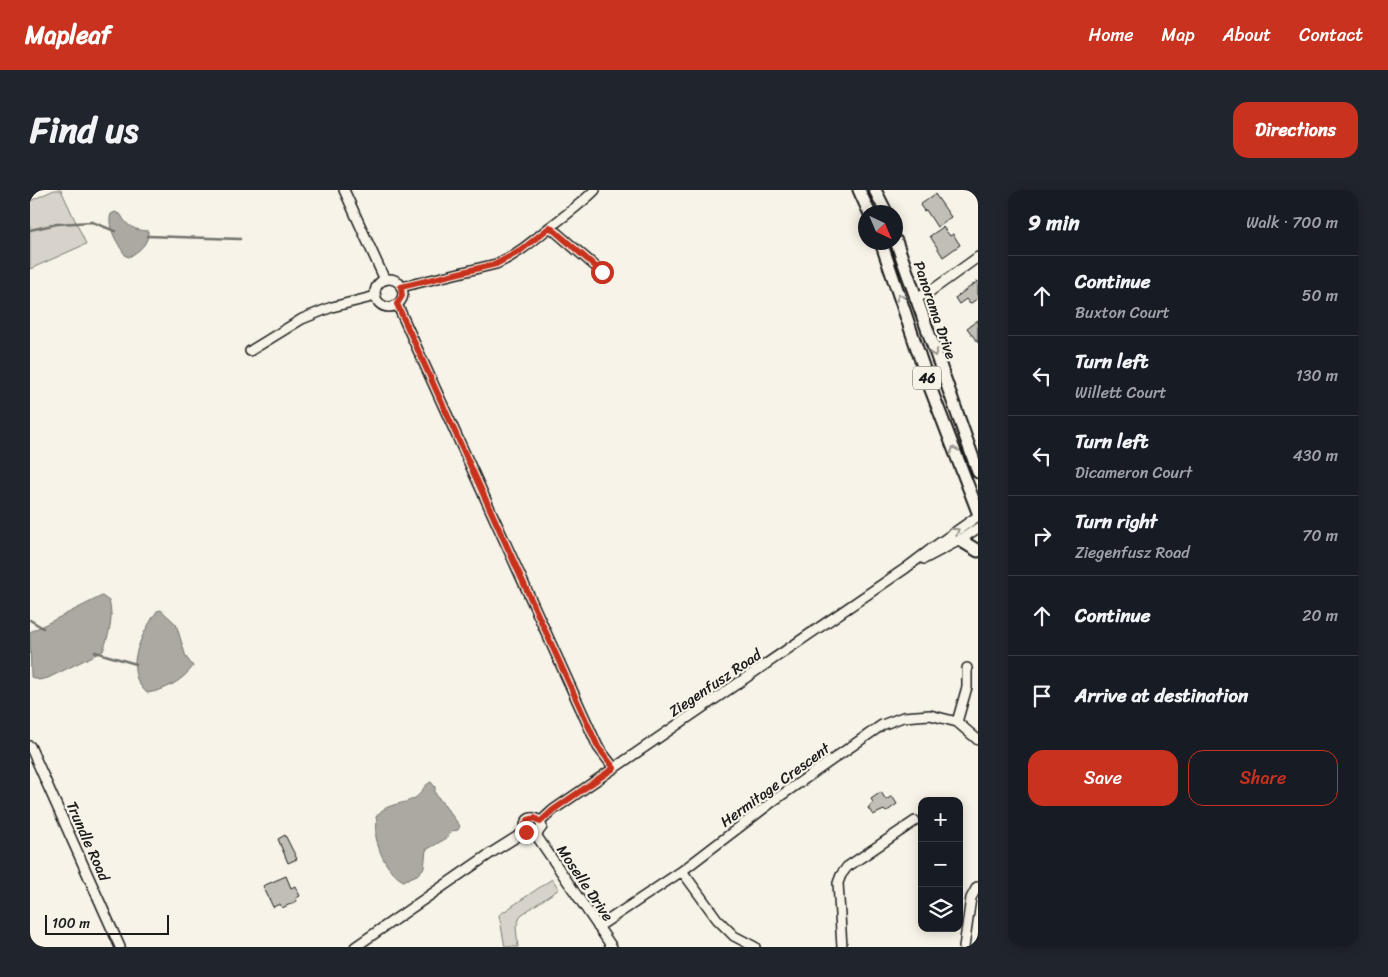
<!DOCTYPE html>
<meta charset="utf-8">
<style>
:root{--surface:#171b24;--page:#20242c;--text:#f1f3f6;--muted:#9ea1a6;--line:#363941;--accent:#c8321e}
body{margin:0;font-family:Sriracha,sans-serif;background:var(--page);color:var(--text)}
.controls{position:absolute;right:15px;bottom:15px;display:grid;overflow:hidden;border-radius:10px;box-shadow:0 2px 12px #0003}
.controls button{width:45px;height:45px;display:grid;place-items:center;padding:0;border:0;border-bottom:1px solid var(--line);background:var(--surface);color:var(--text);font:25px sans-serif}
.compass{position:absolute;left:828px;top:15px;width:45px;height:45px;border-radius:50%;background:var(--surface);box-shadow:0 2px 12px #0003;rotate:136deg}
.scale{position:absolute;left:15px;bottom:12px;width:124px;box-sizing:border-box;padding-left:5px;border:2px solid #1c1c1c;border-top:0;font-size:14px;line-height:18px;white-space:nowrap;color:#1c1c1c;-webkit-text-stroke:4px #f7f3e8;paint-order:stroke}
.stop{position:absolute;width:15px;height:15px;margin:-11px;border:4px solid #c8321e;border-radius:50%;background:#fff}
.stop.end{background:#c8321e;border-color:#fff;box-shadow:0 1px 5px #0008}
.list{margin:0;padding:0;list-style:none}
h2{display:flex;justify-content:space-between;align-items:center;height:65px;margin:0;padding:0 20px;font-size:21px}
h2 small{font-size:16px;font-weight:400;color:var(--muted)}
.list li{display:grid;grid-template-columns:32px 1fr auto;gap:15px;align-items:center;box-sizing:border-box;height:80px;padding:0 20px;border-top:1px solid var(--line)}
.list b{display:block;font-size:19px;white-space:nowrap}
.list p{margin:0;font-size:16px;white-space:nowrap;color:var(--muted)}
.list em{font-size:16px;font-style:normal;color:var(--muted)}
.actions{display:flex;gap:10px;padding:15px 20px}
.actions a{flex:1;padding:11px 0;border:1px solid var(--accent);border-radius:15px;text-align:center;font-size:18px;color:var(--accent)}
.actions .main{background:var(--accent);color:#fff}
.icon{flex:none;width:28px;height:28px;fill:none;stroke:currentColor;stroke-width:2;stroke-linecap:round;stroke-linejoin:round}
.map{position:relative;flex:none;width:948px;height:757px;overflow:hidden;border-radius:15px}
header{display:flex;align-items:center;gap:30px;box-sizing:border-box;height:70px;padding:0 25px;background:var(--accent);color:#fff}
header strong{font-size:24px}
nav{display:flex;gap:28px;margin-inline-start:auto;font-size:18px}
.intro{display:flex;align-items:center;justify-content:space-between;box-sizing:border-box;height:120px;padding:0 30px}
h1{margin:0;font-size:35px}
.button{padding:12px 22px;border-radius:15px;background:var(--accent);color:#fff;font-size:18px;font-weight:700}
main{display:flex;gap:30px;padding:0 30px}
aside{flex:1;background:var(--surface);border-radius:15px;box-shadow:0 2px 12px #0003}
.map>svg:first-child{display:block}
</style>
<header>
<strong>Mapleaf</strong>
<nav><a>Home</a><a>Map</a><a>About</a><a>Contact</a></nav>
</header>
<div class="intro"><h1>Find us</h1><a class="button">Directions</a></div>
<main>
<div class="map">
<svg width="948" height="757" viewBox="0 0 948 757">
<rect width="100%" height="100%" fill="#f7f3e8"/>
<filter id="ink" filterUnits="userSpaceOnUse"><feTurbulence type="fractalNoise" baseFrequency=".02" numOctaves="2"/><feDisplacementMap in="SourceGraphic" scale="10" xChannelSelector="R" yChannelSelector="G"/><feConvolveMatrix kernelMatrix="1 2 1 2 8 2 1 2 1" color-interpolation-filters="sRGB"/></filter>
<g filter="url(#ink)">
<!-- green -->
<path fill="#d7d3cb" stroke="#7a7874" d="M24,0H31L56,54L0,79V11Z
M522,689L529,699L491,725L486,737L488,757H475L469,725Z"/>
<!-- water -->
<path fill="#aca9a2" stroke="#72716c" d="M85,22L91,25C97,37 105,40 118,41C119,54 109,61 99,67L96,66C89,56 76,37 81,24Z
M72,406L79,411C84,428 79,444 73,461L18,488L9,490L1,487L0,442Z
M131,420L146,434L156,467L163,476C154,490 134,501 117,503C91,480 112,444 127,421Z
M401,592L405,597V603L430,636L428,640L422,641L417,648L396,660L394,678L387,685L373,691C358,682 349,664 346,647C345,641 348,635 346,627C356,612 371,616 385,608C392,604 393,595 401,592Z"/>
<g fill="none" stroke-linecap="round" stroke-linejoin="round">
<!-- stream -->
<path stroke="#72716c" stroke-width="2.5" d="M0,40L27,34L62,32L85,41
M117,46L210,49
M0,430L13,438
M65,462L106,474"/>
</g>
<!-- building -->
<path fill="#c0beb5" stroke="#1c1c1c" d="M905,4L921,27L907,37L896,20L894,21L890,15Z
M913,37L920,46L923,44L930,55L913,67L900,46Z
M948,91V108L940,114L936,109L929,114L925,108Z
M948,130V153L937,138Z
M851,602L856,610L862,606L867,614L856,622L854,620L843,625L838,618L843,612L841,609Z
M255,645L267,669L258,673L248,649Z
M256,686L261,698L265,696L270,706L266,708L267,711L252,718L250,714L243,717L233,696Z"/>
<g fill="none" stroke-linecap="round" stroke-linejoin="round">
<!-- minor casing -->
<g stroke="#1c1c1c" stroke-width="12">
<path id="minor" d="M314,0L355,90
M520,37L572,82
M345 103a14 14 0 1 1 28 0a14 14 0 1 1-28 0Z
M371,97L466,74C487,65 503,51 520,37C536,25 551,14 565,0
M885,108L898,103L948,67
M367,114L568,557L584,578
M220,161L272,129L302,117L346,106
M894,369L930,350L948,338
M927,532L937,497V478
M0,556L90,757
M510,632L523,620L876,378L901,359L948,326
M496,641C491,627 508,622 512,637L506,645
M506,645L582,757
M652,681L687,729L704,746L725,757
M568,737L652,681L746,609L852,535L873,527L900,525L927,532L948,550
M325,757L461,663L496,641
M812,757L808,693L811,685L817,677L885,631
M934,757L941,708L947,697"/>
</g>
<!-- major casing -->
<g stroke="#1c1c1c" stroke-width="15">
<path id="major" d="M829,0L839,22
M845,0L856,22
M866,51L948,282
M851,52L900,197L948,322
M930,350L948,361"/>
</g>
<!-- minor -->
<use href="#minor" stroke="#f7f3e8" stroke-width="9"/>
<!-- major -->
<use href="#major" stroke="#f7f3e8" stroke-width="11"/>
</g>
<!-- one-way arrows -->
<defs><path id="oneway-chevron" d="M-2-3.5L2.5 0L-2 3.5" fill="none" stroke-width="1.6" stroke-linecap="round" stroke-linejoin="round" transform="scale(1.25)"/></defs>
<g stroke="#94928c">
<use href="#oneway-chevron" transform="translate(870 107) rotate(-109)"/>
<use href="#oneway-chevron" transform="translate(904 163) rotate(70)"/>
<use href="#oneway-chevron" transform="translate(924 260) rotate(-111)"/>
<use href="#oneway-chevron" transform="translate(926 341) rotate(-35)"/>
</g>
</g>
<g fill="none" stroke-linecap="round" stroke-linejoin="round" filter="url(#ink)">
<!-- route -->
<path stroke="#c8321e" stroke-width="6" d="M496,642L495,634L498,630L505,628L510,632L523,620L584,578L568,557L367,114L372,106L371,97L466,74L490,61L520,37L572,82"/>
</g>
<g text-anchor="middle" stroke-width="4.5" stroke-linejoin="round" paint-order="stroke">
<!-- shield labels -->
<rect fill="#f7f3e8" stroke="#5e5c59" stroke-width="1" x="883" y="176.5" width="28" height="23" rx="4"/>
<g font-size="14" font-weight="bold" fill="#1c1c1c">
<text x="897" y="193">46</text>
</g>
<!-- street labels -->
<g font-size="15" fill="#1c1c1c" stroke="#f7f3e8">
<text transform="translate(905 120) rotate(71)" y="5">Panorama Drive</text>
<text transform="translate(685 493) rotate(-34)" y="5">Ziegenfusz Road</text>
<text transform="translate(745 595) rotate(-36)" y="5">Hermitage Crescent</text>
<text transform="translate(58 651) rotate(66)" y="5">Trundle Road</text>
<text transform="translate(555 693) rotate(56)" y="5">Moselle Drive</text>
</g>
</g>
</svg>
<div class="controls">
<button>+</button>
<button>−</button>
<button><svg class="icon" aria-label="layers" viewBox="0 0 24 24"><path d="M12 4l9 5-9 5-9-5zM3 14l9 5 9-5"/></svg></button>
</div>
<svg class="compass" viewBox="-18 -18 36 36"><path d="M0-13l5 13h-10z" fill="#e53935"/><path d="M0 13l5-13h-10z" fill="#9ea1a6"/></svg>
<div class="scale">100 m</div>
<div class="stop" style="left:572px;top:82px"></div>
<div class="stop end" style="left:496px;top:642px"></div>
</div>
<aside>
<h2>9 min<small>Walk · 700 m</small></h2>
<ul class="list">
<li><svg class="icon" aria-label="ahead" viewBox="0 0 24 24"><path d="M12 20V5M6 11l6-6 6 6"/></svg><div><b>Continue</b><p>Buxton Court</p></div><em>50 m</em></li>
<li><svg class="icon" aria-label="left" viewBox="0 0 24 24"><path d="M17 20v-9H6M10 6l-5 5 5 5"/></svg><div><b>Turn left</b><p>Willett Court</p></div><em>130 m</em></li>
<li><svg class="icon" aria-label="left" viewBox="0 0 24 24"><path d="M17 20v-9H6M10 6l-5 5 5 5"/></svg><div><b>Turn left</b><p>Dicameron Court</p></div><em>430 m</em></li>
<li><svg class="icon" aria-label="right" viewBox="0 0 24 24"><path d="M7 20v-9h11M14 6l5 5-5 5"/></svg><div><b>Turn right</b><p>Ziegenfusz Road</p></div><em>70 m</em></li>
<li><svg class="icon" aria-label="ahead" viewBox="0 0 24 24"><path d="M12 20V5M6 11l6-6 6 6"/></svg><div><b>Continue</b></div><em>20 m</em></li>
<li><svg class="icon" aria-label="arrive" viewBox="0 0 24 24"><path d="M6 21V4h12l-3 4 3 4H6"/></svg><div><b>Arrive at destination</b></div></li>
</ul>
<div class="actions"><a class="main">Save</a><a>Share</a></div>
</aside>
</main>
